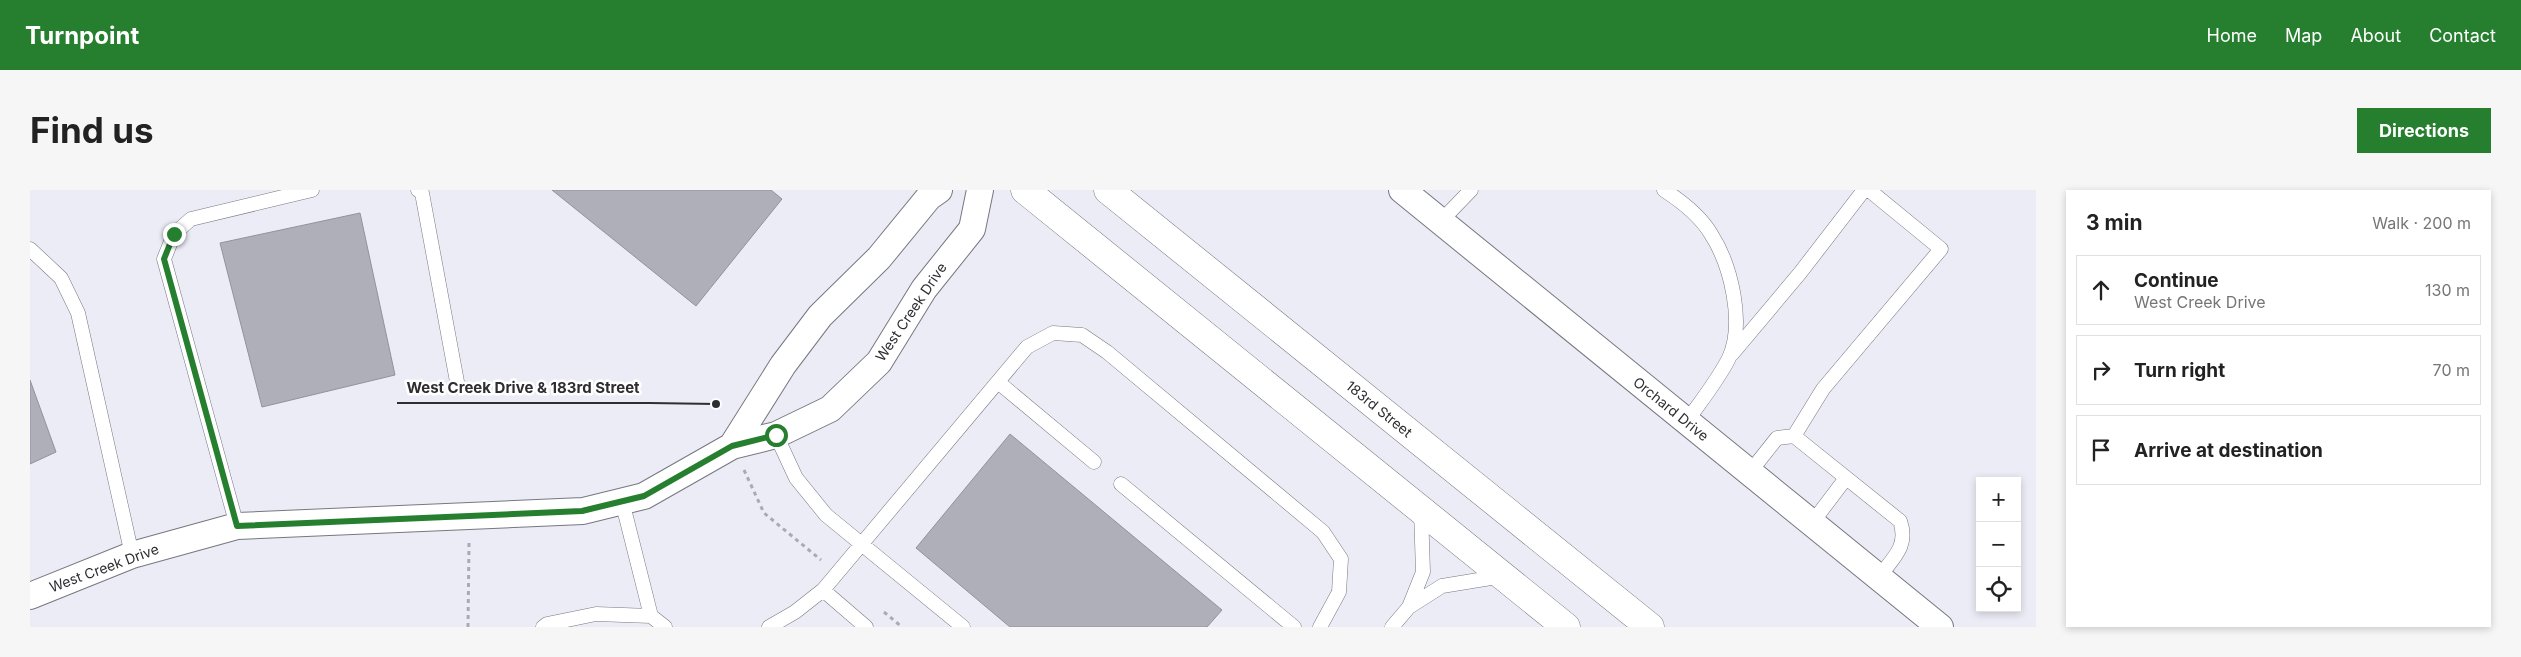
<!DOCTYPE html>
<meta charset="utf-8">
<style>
:root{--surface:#fff;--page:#f6f6f6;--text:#222;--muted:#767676;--line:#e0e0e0;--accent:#257f2e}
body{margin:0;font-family:Inter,sans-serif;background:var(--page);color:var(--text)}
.controls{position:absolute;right:15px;bottom:15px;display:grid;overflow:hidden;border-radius:0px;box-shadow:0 2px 8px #0003}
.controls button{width:45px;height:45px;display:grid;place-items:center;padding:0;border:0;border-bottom:1px solid var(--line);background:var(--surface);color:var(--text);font:25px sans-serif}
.stop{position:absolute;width:15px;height:15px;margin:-11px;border:4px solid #257f2e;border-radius:50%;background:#fff}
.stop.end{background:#257f2e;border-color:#fff;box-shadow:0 1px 5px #0008}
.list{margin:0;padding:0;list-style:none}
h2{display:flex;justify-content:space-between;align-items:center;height:65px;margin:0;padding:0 20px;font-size:21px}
h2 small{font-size:16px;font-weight:400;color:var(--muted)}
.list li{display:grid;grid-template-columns:32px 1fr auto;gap:15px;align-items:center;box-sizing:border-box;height:70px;margin:0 10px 10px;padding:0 10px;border:1px solid var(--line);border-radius:0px}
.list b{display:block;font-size:19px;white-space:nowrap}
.list p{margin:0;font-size:16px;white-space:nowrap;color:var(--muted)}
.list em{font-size:16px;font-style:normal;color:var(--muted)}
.icon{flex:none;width:28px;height:28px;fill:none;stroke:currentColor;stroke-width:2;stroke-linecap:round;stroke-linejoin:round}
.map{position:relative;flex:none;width:2006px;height:437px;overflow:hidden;border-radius:0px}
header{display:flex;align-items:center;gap:30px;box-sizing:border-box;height:70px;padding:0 25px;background:var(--accent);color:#fff}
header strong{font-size:24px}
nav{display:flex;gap:28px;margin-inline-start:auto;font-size:18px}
.intro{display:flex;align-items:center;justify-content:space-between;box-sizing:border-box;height:120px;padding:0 30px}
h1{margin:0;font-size:35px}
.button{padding:12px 22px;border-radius:0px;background:var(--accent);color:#fff;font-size:18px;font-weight:700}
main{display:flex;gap:30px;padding:0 30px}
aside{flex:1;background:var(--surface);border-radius:0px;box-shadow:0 2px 8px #0003}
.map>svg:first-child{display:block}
</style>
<header>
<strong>Turnpoint</strong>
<nav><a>Home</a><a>Map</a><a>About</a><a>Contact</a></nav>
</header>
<div class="intro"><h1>Find us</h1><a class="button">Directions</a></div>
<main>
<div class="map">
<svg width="2006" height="437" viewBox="0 0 2006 437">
<rect width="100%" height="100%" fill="#ececf7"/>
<!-- building -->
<path fill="#afafba" stroke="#92929d" d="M522,0H741L752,9L666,116Z
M330,23L365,185L232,217L190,53Z
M0,190L26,262L0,274Z
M980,244L1192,420L1177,437H980L886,358Z"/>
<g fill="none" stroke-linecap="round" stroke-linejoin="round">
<!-- service casing -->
<g stroke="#777781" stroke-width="15">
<path id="service" d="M388,0L392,3L428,197
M1634,0C1651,11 1671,27 1681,44C1701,75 1715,133 1699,168C1688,190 1671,211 1657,231
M1411,31L1441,0
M0,59L31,88L48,123L102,365
M1702,164L1770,83L1834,0
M968,192L1064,272
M746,245L766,288L796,325L933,437
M1764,246L1793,199L1911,59L1839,0
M1720,282L1747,248L1764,246L1870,331C1879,356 1863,368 1849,387
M1091,294L1264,437
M592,311L621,426L635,437
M1782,333L1816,288
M207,336L134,69L144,44L161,29L282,0
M793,400L836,437
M1379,417L1412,396L1473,386
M513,437L517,434L566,424L621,426
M739,437L765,422L793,400L997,157L1023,143L1052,145L1077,162L1293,342L1311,369L1309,402L1290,437
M1362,437L1379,417L1393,382L1391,320"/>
</g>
<!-- minor casing -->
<g stroke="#777781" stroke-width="28">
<path id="minor" d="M1372,0L1910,437
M702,256L753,175L790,126L849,68L899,7L909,0
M0,406L102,365L207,336L553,321L614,306L702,256L746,245L800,219L849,172L894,99L942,39L950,0"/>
</g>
<!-- tertiary casing -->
<g stroke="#777781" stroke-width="29">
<path id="tertiary" d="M995,0L1536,437
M1078,0L1620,437"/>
</g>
<!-- path -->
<path stroke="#aaaab2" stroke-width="3" stroke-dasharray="4 4" stroke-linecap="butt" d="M714,280L734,323L791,370
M854,422L872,437
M438,437L439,353"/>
<!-- service -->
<use href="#service" stroke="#fff" stroke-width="14"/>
<!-- minor -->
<use href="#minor" stroke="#fff" stroke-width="26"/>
<!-- tertiary -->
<use href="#tertiary" stroke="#fff" stroke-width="28"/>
</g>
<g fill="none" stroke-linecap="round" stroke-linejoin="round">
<!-- route -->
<path stroke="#257f2e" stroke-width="6" d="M144,44L134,69L207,336L552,321L614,306L702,256L746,245"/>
</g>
<g text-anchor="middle" stroke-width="5" stroke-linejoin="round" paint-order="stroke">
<!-- street labels -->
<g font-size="14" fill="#2e2e32" stroke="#fff">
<text transform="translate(881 122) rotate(-56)" y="5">West Creek Drive</text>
<text transform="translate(1349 219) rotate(39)" y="5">183rd Street</text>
<text transform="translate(1641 219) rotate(39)" y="5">Orchard Drive</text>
<text transform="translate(74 378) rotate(-20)" y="5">West Creek Drive</text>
</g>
</g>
<!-- callouts -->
<path fill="none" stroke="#2e2e32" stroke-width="2" d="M686 214L620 213H367"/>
<circle fill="#2e2e32" stroke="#fff" stroke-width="2" cx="686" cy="214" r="5"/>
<g font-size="15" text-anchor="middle" font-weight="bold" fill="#2e2e32" stroke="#fff" stroke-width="5" stroke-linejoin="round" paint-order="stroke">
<text x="493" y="203">West Creek Drive &amp; 183rd Street</text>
</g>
</svg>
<div class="controls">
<button>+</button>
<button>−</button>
<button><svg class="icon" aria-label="locate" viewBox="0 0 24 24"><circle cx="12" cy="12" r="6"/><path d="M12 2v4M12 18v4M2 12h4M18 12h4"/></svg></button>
</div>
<div class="stop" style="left:746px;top:245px"></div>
<div class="stop end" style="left:144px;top:44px"></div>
</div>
<aside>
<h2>3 min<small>Walk · 200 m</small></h2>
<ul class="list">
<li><svg class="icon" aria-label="ahead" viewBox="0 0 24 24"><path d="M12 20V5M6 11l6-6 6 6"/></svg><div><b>Continue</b><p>West Creek Drive</p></div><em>130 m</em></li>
<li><svg class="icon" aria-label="right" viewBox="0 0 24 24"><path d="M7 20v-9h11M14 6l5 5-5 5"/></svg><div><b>Turn right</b></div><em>70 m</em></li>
<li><svg class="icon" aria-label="arrive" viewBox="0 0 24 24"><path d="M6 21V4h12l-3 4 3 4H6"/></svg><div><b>Arrive at destination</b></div></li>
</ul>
</aside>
</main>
